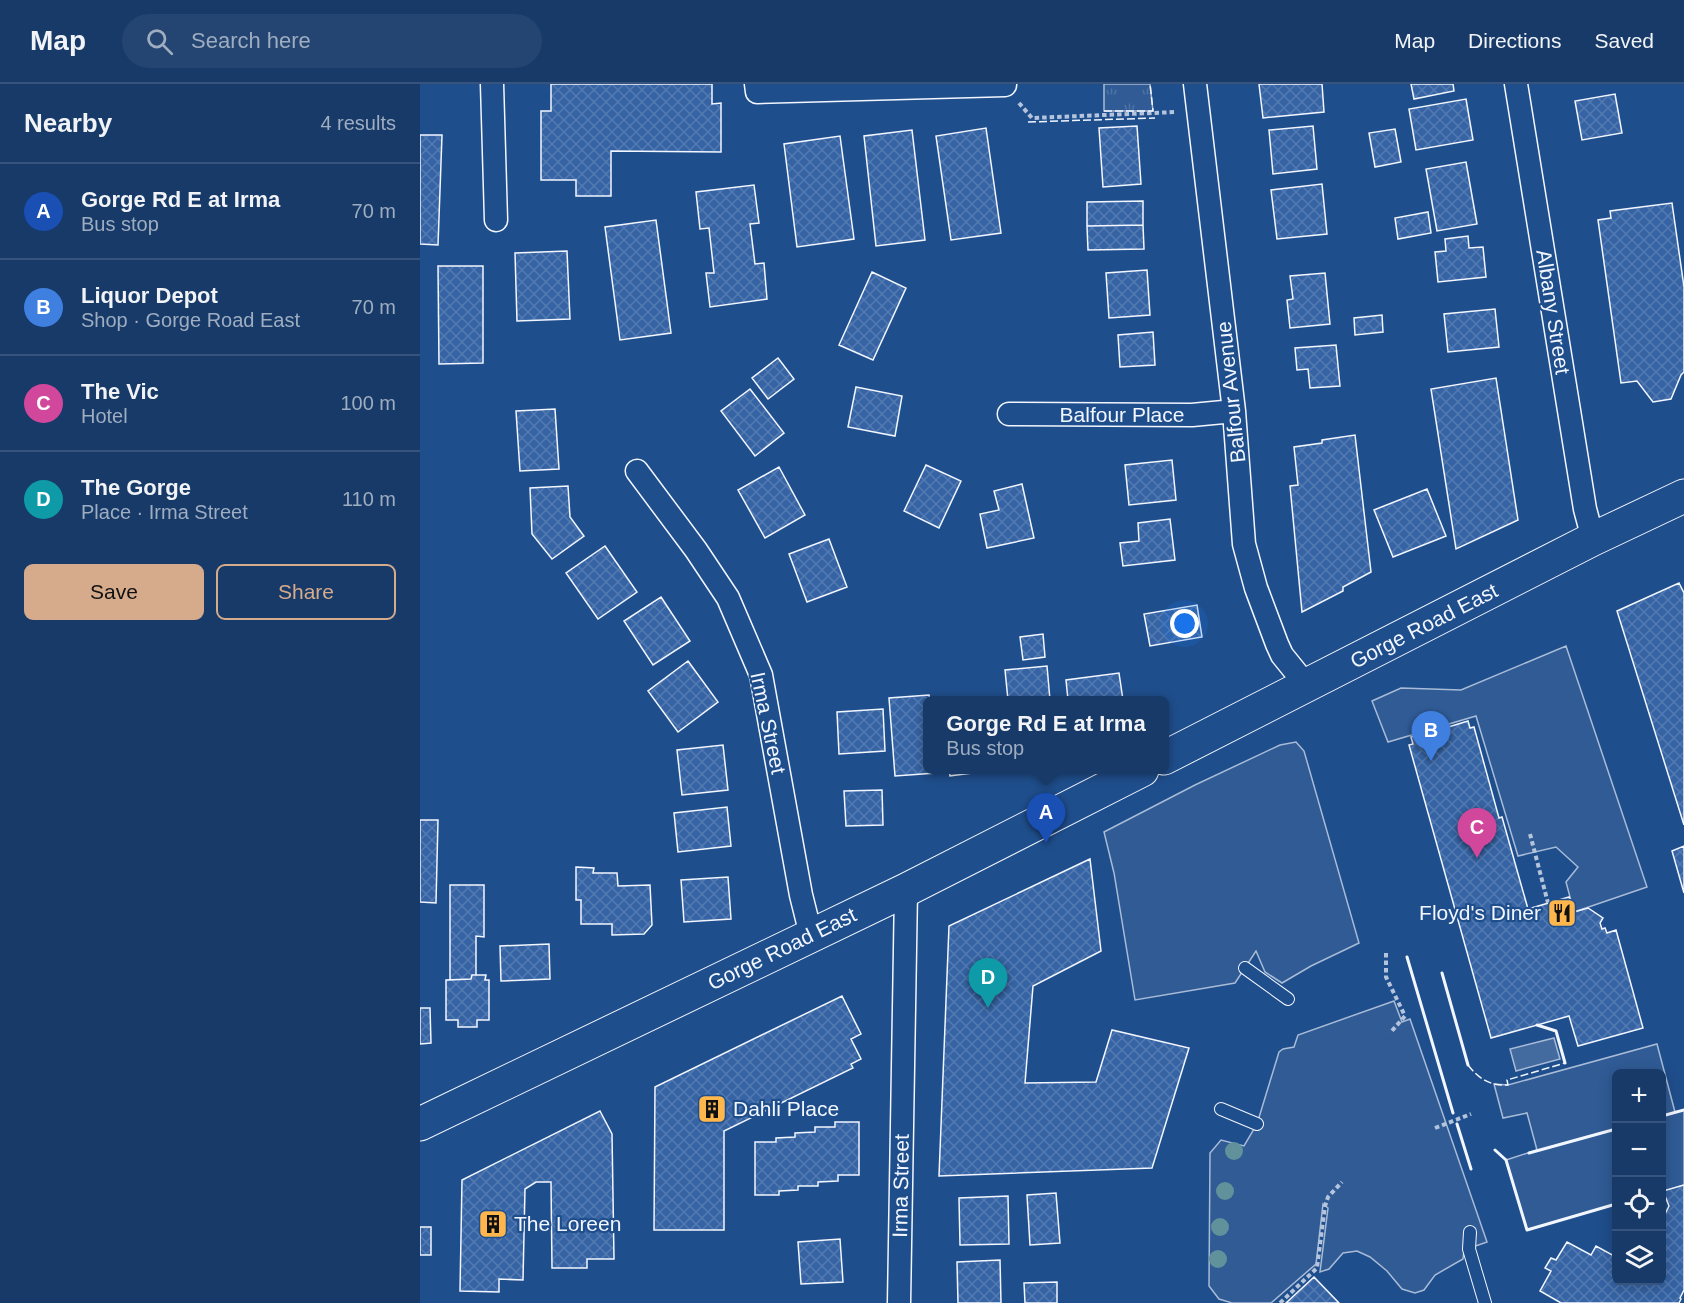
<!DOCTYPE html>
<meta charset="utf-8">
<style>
:root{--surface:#173a69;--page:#244571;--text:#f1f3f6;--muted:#9eadc0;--line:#36547d;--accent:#d6ab8b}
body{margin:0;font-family:Helvetica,sans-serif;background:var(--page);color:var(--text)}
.controls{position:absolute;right:18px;bottom:18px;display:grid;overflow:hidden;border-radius:9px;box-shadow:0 3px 15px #0003}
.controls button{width:54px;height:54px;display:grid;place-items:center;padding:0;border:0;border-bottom:2px solid var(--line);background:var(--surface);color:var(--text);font:30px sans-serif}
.you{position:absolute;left:765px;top:540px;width:21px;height:21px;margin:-15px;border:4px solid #fff;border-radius:50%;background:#1a73e8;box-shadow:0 0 0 9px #1a73e833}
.badge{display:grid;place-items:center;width:39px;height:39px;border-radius:50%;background:var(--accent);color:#fff;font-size:20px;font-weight:700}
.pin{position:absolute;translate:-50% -50px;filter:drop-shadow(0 2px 3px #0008)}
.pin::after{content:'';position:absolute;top:32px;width:21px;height:18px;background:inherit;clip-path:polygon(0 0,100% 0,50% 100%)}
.popup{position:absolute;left:503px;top:612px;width:246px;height:78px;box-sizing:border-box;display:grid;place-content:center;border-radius:9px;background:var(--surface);filter:drop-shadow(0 2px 4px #0005);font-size:20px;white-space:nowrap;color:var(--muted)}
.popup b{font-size:22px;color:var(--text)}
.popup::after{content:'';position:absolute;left:50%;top:100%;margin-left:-12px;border:12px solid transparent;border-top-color:var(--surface)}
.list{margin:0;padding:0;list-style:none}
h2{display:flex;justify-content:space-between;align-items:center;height:78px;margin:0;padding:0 24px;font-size:26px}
h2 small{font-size:20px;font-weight:400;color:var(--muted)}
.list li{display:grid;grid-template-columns:39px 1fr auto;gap:18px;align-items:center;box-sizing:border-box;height:96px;padding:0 24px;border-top:2px solid var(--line)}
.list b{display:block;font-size:22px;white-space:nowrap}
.list p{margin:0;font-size:20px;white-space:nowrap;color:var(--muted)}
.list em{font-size:20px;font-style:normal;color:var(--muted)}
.actions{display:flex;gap:12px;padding:18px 24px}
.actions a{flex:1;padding:14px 0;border:2px solid var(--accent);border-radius:9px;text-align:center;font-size:21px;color:var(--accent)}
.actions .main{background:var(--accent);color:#111}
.icon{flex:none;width:33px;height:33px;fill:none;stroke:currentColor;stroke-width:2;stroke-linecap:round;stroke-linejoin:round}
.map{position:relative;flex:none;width:1264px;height:1219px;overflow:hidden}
header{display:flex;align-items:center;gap:36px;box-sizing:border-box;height:84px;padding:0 30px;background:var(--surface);border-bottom:2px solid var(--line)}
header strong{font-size:28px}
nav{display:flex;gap:33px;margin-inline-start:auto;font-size:21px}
.search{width:420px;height:54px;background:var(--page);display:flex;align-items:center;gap:15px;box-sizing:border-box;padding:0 21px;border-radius:33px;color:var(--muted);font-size:22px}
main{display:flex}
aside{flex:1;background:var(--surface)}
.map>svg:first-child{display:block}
</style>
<header>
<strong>Map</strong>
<div class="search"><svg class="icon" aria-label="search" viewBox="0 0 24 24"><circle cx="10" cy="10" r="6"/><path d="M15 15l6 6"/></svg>Search here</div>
<nav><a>Map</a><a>Directions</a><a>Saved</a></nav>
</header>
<main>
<aside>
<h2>Nearby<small>4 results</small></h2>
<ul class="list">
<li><span class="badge" style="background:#1a4fb4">A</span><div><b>Gorge Rd E at Irma</b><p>Bus stop</p></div><em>70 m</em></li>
<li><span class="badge" style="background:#3f7fe0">B</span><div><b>Liquor Depot</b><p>Shop · Gorge Road East</p></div><em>70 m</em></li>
<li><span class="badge" style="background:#d1479c">C</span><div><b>The Vic</b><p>Hotel</p></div><em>100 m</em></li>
<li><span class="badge" style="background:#0f9aa8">D</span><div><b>The Gorge</b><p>Place · Irma Street</p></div><em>110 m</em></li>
</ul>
<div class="actions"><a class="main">Save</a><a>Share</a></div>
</aside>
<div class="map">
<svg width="1264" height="1219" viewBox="0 0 1264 1219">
<defs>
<pattern id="park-tufts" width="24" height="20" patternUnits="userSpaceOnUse" patternTransform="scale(1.5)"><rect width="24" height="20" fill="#305b95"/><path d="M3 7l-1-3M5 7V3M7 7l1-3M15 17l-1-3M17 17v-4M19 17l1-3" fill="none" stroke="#4e73a5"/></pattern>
<pattern id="building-cross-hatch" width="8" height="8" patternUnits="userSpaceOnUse" patternTransform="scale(1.5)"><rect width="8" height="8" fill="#3563a3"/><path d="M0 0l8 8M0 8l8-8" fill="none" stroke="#537ab1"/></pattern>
</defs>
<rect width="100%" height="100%" fill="#1f4e8c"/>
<!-- built -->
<path fill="#305b95" stroke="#a8bbd7" stroke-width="1.5" d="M1146,562L1227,803L1154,828L1146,798L1158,783L1136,763L1098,772L1056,632L968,658L952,617L981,604L1041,606Z
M876,658L884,667L939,859L891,882L862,899L845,888L836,867L815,899L715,916L694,789L684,748L775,701L860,661Z
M974,917L982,938L990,935L1067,1158L1044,1166L1043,1175L1015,1191L1004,1206L995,1209L982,1205L967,1187L950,1173L937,1167L923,1169L909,1185L900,1188L908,1124L903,1120L896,1180L851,1219H812L799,1215L789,1202L790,1069L801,1056L824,1062L837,1040L859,968L863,965L874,963L878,951Z
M1237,960L1255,1028L1264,1026V1101L1242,1108V990H1196V1120L1107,1146L1086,1076L1117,1066L1107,1029L1083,1034L1074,1000L1088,1001Z"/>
<!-- park -->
<path fill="url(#park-tufts)" stroke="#a8bbd7" stroke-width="1.5" d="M684,0H730L733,27H684Z"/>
<!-- water -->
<path fill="#446ba0" stroke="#a8bbd7" stroke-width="1.5" d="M1134,954L1140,975L1096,987L1090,965Z"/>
<!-- building -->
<path fill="url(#building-cross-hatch)" stroke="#f2f6ff" stroke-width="1.5" d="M131,0H292V20L301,19V68L191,67V112H156V96H121V27H131Z
M839,0H902L904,28L843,34Z
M991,0H1033L1034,7L994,15Z
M1195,10L1202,49L1162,56L1155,17Z
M1046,15L1053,56L996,66L989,25Z
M717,42L721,100L683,103L679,44Z
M893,42L897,85L853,90L849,46Z
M566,44L581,149L531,156L516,52Z
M975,45L981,78L955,83L949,49Z
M492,46L505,156L456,162L444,52Z
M0,51H22L18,161L0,160Z
M420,52L434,155L377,163L364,60Z
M1046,78L1057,140L1017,147L1006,85Z
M902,100L907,150L857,155L851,106Z
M334,101L339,139L330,140L335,180L344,179L347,215L290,223L286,189H294L289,144L280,145L276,108Z
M723,117V141L667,142V118Z
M1252,119L1264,203V288L1261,291L1251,315L1233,318L1217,297L1201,299L1178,136L1191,134L1190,127Z
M1008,128L1011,149L978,155L975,134Z
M236,136L251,249L200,256L185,143Z
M723,141L724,165L668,166L667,142Z
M1048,152L1049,164L1063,163L1066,193L1018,198L1015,168L1026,167L1025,155Z
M147,167L150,235L97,237L95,169Z
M18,182H63V279L19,280Z
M727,186L730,231L689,234L686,189Z
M452,188L486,204L453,276L419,261Z
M905,189L910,240L870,244L867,216L873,215L870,192Z
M1075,225L1079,263L1028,268L1024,230Z
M962,231L963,248L935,251L934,234Z
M733,248L735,281L700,283L698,251Z
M916,261L920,302L890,304L888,285L877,286L875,264Z
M358,274L374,295L348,315L332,294Z
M1076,294L1098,436L1036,465L1011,305Z
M436,303L482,312L475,352L428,343Z
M330,305L364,349L335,372L301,327Z
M135,325L139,385L100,387L96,327Z
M935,351L951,488L923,503V507L882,528L870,402L878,401L874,363L902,359V356Z
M752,376L756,416L709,421L705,381Z
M506,381L541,397L519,444L484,427Z
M359,383L385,431L345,454L318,406Z
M602,400L614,454L567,464L560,430L579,426L574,407Z
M148,402L150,433L164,452L132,475L112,450L110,404Z
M1007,405L1026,452L973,473L954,426Z
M750,435L755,476L703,482L700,459L719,457L718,439Z
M409,455L427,503L387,518L369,470Z
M185,462L217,508L178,535L146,489Z
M1259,499L1264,509V741L1197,527Z
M241,513L270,557L233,581L204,537Z
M777,521L782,553L730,562L724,530Z
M623,550L625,573L603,576L600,553Z
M268,577L298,618L258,648L228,607Z
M627,582L630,616H588L585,586Z
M699,589L703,616H648L646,596Z
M509,611L510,616H508V686H515L516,689L475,692L469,614Z
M463,625L465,667L419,670L417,628Z
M1048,637L1050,644L1054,643L1079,734L1082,733L1108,825L1149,813L1154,828L1168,824L1183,834L1180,839L1182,845L1185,844L1187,849L1196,846L1223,944L1158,962L1149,932L1071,954L989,661L993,660L991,653L1012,647L1014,654L1027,651L1025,644Z
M303,661L308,706L262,711L257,666Z
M529,686H576L530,692Z
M462,706L463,741L426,742L424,707Z
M307,723L311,762L258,768L254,729Z
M0,736H18L16,819L0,818Z
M1264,762V809L1252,767Z
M670,775L681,867L613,902L605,999L676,998L692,946L769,964L732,1084L519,1092L529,842Z
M156,783L174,784L173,789H197L198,802L230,801L232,841L224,850L192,851V840H161V816H156Z
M308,793L311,835L264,838L261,796Z
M30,801H64V853L56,852V891H52L51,895L30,896Z
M129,860L130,895L81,897L80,862Z
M52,891H66L65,896H69V936H57V943H38V936H26V896L51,895Z
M422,912L441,950L431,955L441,975L431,980L433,984L304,1047V1146H234L235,1003Z
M0,924H10L11,959L0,960Z
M180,1027L192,1050L194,1175H167V1184H132L131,1098H116L105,1105L103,1196L79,1195V1208L40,1207L42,1096Z
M415,1038H439V1091H418V1097L398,1098V1102H378V1106L359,1107V1111H335V1058H356V1054L375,1053V1049L395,1048V1043H415Z
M1264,1101V1206L1260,1214L1261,1215L1259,1219H1141L1120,1207L1131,1187L1125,1184L1131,1174L1136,1176L1147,1158L1171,1171L1176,1162L1194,1172L1196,1168V1196H1242V1136L1249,1122L1243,1107Z
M636,1109L640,1159L610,1161L607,1111Z
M588,1112L589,1160L540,1161L539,1114Z
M0,1143H11V1171H0Z
M420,1155L423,1198L381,1200L378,1158Z
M580,1176L581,1219H538L537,1178Z
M894,1193L919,1219H866Z
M637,1198V1219H605L604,1199Z"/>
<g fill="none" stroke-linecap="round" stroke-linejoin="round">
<!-- lane casing -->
<g stroke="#f2f6ff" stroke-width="14">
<path id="lane" d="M825,884L868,915
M801,1025L837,1040
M1050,1148L1049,1165L1065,1219"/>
</g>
<!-- street casing -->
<g stroke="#f2f6ff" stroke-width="25">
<path id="street" d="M72,0L76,136
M336,0L337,8L585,1
M775,0L814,327L824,460L836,504L857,560L862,571L887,602
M1096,0L1165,425L1173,455
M589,330L772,331L814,327
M217,387L276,466L308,514L341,591L381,811L391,851
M479,1219L486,806"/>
</g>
<!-- secondary casing -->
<g stroke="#f2f6ff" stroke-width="35">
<path id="secondary" d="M744,674L1173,455L1264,412
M0,1040L486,806L722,686"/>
</g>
<!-- path -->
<path stroke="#b3c4dc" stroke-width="4" stroke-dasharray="4.5 3" stroke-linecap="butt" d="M599,19L612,34L756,28
M1110,750L1128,819
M966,869V893L985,932L970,949
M1015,1044L1051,1030
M860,1219L897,1184L905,1122L908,1113L922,1098"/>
<!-- lane -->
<use href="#lane" stroke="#1f4e8c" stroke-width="12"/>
<!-- street -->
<use href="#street" stroke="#1f4e8c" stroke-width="22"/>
<!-- secondary -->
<use href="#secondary" stroke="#1f4e8c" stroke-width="33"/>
<!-- fence -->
<path stroke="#f2f6ff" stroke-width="1.5" stroke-dasharray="8 3" stroke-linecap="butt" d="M684,27H733L730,0
M608,38L735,34
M1048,981C1059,995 1070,1002 1088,1001L1087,996L1145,979"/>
<!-- wall -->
<path stroke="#f2f6ff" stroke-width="3" d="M987,873L1033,1029
M1022,889L1048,981
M1117,941L1136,947L1145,979
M1242,1032L1264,1026
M1037,1040L1051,1085
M1075,1066L1086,1076L1107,1146L1196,1120
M1109,1069L1196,1045"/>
</g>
<!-- trees -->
<g fill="#61919a">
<circle cx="814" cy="1067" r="9"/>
<circle cx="805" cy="1107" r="9"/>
<circle cx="800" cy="1143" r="9"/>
<circle cx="798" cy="1175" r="9"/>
</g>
<!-- icons -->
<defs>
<g id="restaurant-square" transform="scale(1.5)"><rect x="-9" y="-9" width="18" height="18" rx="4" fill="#ffb74d" stroke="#1f4e8c"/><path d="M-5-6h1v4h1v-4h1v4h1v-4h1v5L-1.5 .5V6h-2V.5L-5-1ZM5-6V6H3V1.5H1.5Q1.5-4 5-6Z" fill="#111"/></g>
<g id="building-square" transform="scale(1.5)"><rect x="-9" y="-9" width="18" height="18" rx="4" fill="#ffb74d" stroke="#1f4e8c"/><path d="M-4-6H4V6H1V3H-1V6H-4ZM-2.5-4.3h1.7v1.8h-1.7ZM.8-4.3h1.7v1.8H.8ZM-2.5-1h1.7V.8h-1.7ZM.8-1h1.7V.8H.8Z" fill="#111"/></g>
</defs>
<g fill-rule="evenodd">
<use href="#restaurant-square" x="1142" y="829"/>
<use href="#building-square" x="292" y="1025"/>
<use href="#building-square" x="73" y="1140"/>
</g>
<g text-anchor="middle" stroke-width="4.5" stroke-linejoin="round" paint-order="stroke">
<!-- street labels -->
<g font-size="21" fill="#f2f6ff" stroke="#1f4e8c">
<text transform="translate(1133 228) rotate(81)" y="7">Albany Street</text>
<text transform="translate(811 308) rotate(-96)" y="7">Balfour Avenue</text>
<text x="702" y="338">Balfour Place</text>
<text transform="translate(1004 542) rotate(-27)" y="7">Gorge Road East</text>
<text transform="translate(348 639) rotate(78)" y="7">Irma Street</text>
<text transform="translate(362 865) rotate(-26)" y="7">Gorge Road East</text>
<text transform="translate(481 1102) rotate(-89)" y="7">Irma Street</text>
</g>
<!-- poi labels -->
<g font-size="21" fill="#f2f6ff" stroke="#1f4e8c" text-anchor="start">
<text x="1121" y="836" text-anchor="end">Floyd's Diner</text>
<text x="313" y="1032">Dahli Place</text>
<text x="94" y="1147">The Loreen</text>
</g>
</g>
</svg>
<div class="controls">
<button>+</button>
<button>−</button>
<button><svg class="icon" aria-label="locate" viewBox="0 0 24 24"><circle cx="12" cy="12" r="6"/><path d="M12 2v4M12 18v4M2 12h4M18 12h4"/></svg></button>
<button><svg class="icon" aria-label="layers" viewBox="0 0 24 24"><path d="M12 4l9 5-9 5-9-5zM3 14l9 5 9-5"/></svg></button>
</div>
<div class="you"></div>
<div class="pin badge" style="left:626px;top:759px;background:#1a4fb4">A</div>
<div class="popup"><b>Gorge Rd E at Irma</b>Bus stop</div>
<div class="pin badge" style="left:1011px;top:677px;background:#3f7fe0">B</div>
<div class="pin badge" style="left:1057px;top:774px;background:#d1479c">C</div>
<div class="pin badge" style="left:568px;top:924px;background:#0f9aa8">D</div>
</div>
</main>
